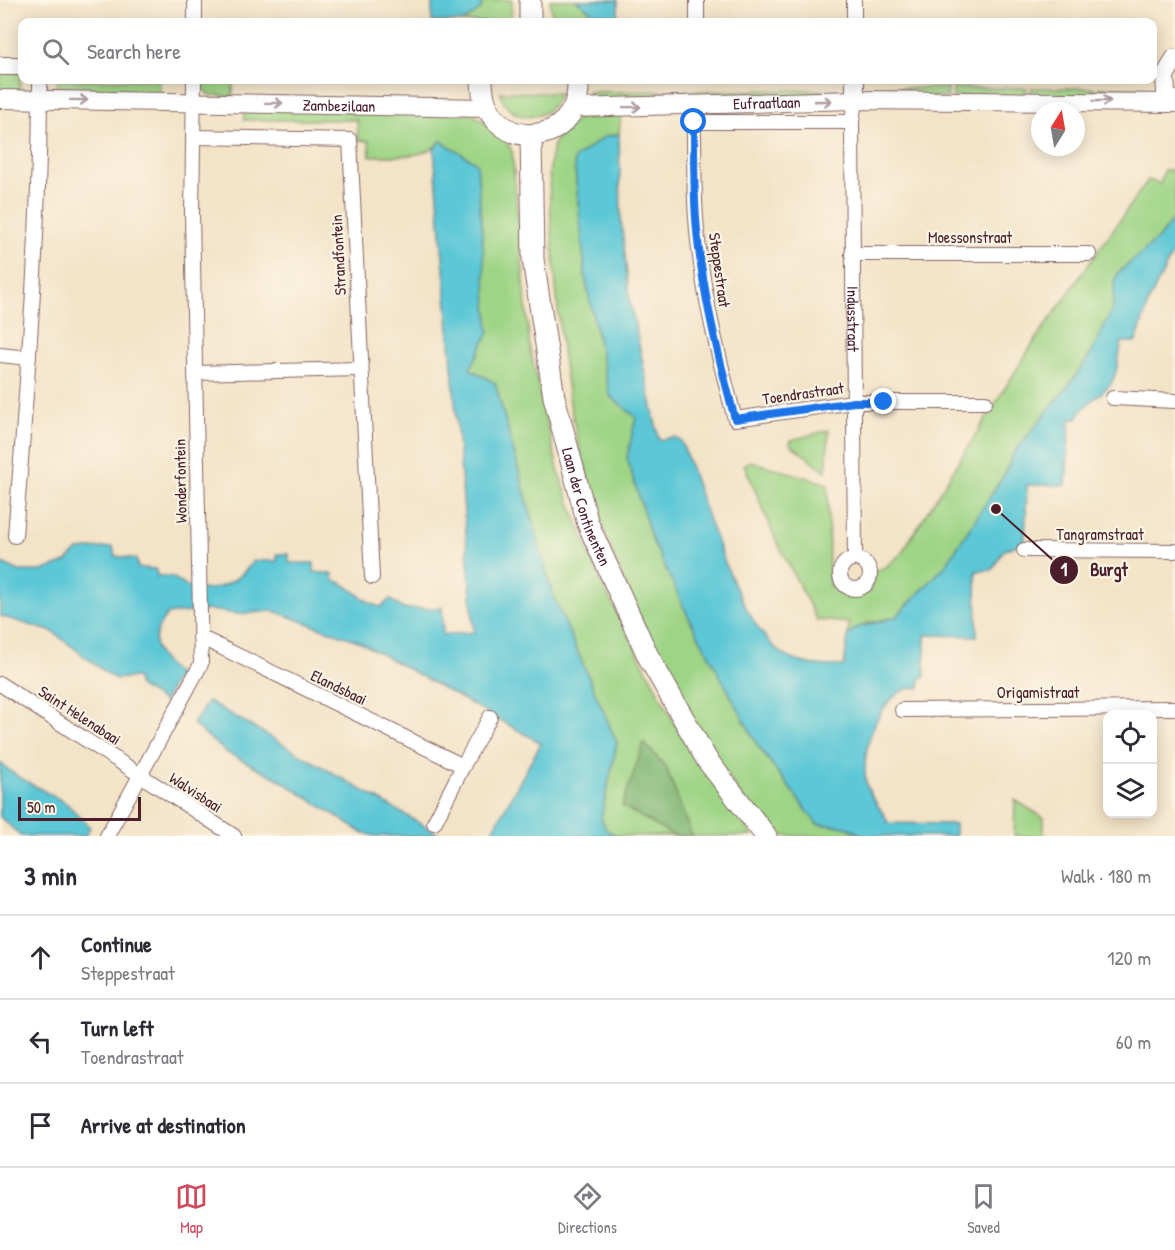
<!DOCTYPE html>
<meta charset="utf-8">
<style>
:root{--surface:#fff;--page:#f7f7f7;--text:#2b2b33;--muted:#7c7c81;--line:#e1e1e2;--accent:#d1495b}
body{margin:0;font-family:"Patrick Hand",sans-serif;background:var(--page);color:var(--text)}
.controls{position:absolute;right:18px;bottom:18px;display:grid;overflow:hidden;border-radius:12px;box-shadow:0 3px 15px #0003}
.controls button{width:54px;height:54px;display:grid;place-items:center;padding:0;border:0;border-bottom:2px solid var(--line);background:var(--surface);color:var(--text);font:30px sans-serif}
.compass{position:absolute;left:1031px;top:102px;width:54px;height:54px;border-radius:50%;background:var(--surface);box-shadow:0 3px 15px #0003;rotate:11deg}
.scale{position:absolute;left:18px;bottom:15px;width:123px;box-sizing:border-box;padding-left:6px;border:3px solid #4a1f2b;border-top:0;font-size:16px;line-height:21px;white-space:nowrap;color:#4a1f2b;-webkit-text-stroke:4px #fcf5e5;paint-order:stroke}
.stop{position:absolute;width:18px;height:18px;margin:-14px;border:4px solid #1a73e8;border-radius:50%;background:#fff}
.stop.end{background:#1a73e8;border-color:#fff;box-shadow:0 2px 6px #0008}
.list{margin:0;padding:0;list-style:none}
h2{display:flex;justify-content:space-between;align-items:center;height:78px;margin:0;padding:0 24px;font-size:26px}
h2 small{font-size:20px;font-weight:400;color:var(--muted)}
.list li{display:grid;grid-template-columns:39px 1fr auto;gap:18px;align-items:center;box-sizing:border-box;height:84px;padding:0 24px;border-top:2px solid var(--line)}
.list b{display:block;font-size:22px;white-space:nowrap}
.list p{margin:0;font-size:20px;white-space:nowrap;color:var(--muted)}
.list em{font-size:20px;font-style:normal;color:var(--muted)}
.icon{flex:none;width:33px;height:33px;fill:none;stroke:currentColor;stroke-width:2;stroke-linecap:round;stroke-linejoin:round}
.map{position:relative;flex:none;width:1175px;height:836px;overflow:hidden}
.search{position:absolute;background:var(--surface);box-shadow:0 3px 15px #0003;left:18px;right:18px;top:18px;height:66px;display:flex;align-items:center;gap:15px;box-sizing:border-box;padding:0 21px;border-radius:12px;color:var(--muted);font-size:22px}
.sheet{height:330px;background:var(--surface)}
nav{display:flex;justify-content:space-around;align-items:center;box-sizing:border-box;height:84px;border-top:2px solid var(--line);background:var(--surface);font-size:16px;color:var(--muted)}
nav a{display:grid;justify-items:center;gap:3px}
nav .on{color:var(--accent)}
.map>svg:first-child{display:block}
</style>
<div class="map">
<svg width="1175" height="836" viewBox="0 0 1175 836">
<rect width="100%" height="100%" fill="#fcf5e5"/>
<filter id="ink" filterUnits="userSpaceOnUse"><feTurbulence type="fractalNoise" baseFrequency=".0167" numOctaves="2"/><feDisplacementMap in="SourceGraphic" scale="12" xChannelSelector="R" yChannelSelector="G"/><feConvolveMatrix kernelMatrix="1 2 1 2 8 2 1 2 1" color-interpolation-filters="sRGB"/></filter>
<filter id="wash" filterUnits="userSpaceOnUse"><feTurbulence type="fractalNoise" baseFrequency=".008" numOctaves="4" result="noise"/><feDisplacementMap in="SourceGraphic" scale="24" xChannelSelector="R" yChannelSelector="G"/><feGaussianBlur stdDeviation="1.35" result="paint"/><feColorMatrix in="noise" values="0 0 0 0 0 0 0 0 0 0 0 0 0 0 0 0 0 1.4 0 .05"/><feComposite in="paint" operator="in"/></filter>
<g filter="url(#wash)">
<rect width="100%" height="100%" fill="#f3e3c7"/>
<!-- green -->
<path fill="#9ed485" stroke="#747a58" stroke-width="1.5" d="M482,0H512L511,22H463L481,9Z
M550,0H576L605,22H553Z
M0,69H20V94H0Z
M57,80H160V95H57Z
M201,80H233V96L209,95L202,88Z
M887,88H948V97H887Z
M953,88H1027V97H953Z
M1031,88H1095V97H1031Z
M1099,88H1144V97L1099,98Z
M815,90L824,91L823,97L592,102L588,92Z
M500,92L559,93C549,125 507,124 500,92Z
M244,107L471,114C489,123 502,133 512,151L530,350L559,474L599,578L678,730L753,836H618L606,830L601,818L617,743L552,593L495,383L470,369L489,332L441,141C425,160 393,155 370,156L369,141L358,140L357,120H244Z
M621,115L619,134L604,137L574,159L586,282L610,396L636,417L628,458L689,618L758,746L817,824L847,827L864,836H770C687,725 619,596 583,462C564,391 558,319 553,246C551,221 546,171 553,147C556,135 569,123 580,118C592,113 608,115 621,115Z
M1164,170H1175V216L1159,238L1118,273L1113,308L1092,352L1072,381L1013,454L1006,472L946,565L896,617L868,623L857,628L848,636L849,623L817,620L775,538L744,464L750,461L828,484L829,586L842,589L852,595L869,592L874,581L873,571L884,568L901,554L1032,345L1148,180L1160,184Z
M829,430L826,471L790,444L791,440Z
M1015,800L1044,818V836H1014Z"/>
<!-- forest -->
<path fill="#7eb672" stroke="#646a4e" stroke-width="1.5" d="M644,743L666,767L692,836H674L622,806Z"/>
<!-- water -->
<path fill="#5cc7d6" stroke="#537380" stroke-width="1.5" d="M432,0H482L481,9L463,22H432Z
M576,0H618V22H605Z
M619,134L621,219L630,302L659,440L674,437L681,441C702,494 737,628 786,656C804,666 824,666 844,666L848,636L856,628L896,617L946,565L1006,472L1013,454L1072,381L1092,352L1113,308L1114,282L1118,273L1159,238L1175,216V248L1149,301L1136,342H1122C1118,356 1118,378 1107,388C1094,400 1086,402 1076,419H1070L1066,485H1027L1025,541L1003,551L992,570L976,571L977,636L925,635V677L920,678V688C880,684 858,754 867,786C871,799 883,810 888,823L955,824V836H864L847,827L817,824L758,746L689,618L652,540L627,458L636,417L610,396L586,282L574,159L604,137Z
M441,141L477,163L489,332L470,369L495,383L552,593L617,743L601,818L606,830L618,836H490L541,743L358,641L273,611L238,614L211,610L168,614C146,639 154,656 178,674L164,702L139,686L136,677L116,679L109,675L53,632L0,616V562L19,571H42L66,562L78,550L113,547L115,556L136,559L138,568L156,569L157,576C179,574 175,583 191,588C215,594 241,580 253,561H277V554H289V563H314V572L333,574V580C353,585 361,602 381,607L390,599L403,609L442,608L443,635L474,632L434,149Z
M208,701L442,836H375L361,832L277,778L226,752L193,724Z
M0,763L17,776L66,803L90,827L86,836H21L0,817Z"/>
</g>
<g filter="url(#ink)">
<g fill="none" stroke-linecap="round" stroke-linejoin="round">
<!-- street casing -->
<g stroke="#856462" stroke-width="16">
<g id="street">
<path d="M195,0V22"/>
<path d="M854,0V22"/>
<path d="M697,22V0"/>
<path id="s1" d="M855,100L852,122L855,559"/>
<path d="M852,122H694C694,149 694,175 695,201C698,275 716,348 735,419L853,402H985"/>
<path d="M193,137L350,140L372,577"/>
<path d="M852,254H1089"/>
<path d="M0,355L29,358"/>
<path d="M195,373L360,369"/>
<path d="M1113,398L1175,401"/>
<path d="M15,536C27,384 40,232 40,80"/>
<path d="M1024,550L1175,551"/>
<circle cx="855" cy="574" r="15"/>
<path d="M200,637L463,766L490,717"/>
<path d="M0,684L234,836"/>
<path d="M902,710L1175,708"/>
<path d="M434,823L463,766"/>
<path d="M107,836L201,664L192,213L194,80"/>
</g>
</g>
<!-- secondary casing -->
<g stroke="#856462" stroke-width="20">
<g id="secondary">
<path d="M1175,58L1165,76L1166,94L1175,103"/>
<path d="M0,66H22"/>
<path d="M855,80V100"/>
<path id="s2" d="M0,99L486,108"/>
<path id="s3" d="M573,108L855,100L1175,103"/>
</g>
</g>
<!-- primary casing -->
<g stroke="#856462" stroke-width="23">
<g id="primary">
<path d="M530,22V0"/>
<path d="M482,80C482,155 582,151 578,80"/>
<path id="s4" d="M531,135L533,259L554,397L588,524L648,656L707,760L766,836"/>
</g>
</g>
<!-- street -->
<use href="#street" stroke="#fff" stroke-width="14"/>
<!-- secondary -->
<use href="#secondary" stroke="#fff" stroke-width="18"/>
<!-- primary -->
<use href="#primary" stroke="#fff" stroke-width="21"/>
</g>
<!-- one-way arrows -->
<defs><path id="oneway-shaft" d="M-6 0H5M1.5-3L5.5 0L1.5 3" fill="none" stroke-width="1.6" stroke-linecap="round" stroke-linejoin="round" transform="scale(1.5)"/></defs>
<g stroke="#ae9aa0">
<use href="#oneway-shaft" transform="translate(79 100) rotate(1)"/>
<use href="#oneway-shaft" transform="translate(823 101) rotate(-2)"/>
<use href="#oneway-shaft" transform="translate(1102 101)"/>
<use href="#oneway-shaft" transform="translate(274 103) rotate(1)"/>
<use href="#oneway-shaft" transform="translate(632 107) rotate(-1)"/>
</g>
</g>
<g fill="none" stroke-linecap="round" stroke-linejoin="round" filter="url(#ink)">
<!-- route -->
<path stroke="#1a73e8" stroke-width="8" d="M694,122C694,149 694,175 695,201C698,275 716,348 735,419L854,402H884"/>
</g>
<g text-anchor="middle" stroke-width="4.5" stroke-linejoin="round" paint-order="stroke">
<!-- street labels -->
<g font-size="16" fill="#4a1f2b" stroke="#fcf5e5">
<text dy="6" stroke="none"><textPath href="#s3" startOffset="194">Eufraatlaan</textPath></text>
<text dy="6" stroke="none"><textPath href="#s2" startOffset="339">Zambezilaan</textPath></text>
<text x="970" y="243">Moessonstraat</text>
<text transform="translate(338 255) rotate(-93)" y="6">Strandfontein</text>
<text transform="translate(720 270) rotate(82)" y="6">Steppestraat</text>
<text dy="6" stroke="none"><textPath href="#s1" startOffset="219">Indusstraat</textPath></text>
<text transform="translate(803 393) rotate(-8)" y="6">Toendrastraat</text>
<text transform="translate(180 481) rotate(-91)" y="6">Wonderfontein</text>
<text dy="6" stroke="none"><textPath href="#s4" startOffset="378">Laan der Continenten</textPath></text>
<text x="1100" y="540">Tangramstraat</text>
<text transform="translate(339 687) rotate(26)" y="6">Elandsbaai</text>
<text x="1038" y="698">Origamistraat</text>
<text transform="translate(80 715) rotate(33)" y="6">Saint Helenabaai</text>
<text transform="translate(196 792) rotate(33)" y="6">Walvisbaai</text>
</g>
</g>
<!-- callouts -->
<path fill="none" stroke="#4a1f2b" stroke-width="2" d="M996 509L1064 570"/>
<g fill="#4a1f2b" stroke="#fcf5e5" stroke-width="2">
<circle cx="996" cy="509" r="6"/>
<circle cx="1064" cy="570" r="15"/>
</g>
<g font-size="18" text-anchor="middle" font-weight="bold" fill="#fff">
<text x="1064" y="576">1</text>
</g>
<g font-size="18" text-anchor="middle" font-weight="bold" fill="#4a1f2b" stroke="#fcf5e5" stroke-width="4.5" stroke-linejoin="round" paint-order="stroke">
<text x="1109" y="576">Burgt</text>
</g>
</svg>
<div class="controls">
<button><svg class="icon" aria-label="locate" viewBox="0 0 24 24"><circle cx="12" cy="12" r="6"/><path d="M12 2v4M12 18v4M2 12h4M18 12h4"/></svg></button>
<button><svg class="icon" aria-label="layers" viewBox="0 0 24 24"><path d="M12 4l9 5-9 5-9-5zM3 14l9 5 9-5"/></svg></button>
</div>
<svg class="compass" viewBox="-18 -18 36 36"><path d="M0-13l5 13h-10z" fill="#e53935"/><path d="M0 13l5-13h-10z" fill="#7c7c81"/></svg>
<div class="scale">50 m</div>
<div class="stop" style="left:694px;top:122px"></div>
<div class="stop end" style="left:884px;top:402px"></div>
<div class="search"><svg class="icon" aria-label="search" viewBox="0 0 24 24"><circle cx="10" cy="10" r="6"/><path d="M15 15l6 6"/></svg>Search here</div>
</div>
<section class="sheet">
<h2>3 min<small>Walk · 180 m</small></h2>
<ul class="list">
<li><svg class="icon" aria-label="ahead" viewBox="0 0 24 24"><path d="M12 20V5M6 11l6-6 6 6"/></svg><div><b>Continue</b><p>Steppestraat</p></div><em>120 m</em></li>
<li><svg class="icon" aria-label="left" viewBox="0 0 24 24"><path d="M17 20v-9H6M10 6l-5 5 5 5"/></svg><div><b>Turn left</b><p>Toendrastraat</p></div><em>60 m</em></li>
<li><svg class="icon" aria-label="arrive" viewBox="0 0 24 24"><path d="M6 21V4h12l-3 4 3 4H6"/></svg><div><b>Arrive at destination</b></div></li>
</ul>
</section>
<nav>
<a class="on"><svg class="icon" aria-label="map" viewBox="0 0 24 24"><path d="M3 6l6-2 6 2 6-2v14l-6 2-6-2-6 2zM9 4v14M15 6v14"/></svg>Map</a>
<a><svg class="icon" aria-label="directions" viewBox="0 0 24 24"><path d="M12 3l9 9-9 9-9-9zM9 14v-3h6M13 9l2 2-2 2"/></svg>Directions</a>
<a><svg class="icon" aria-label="saved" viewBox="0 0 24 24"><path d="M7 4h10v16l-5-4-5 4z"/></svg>Saved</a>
</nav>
